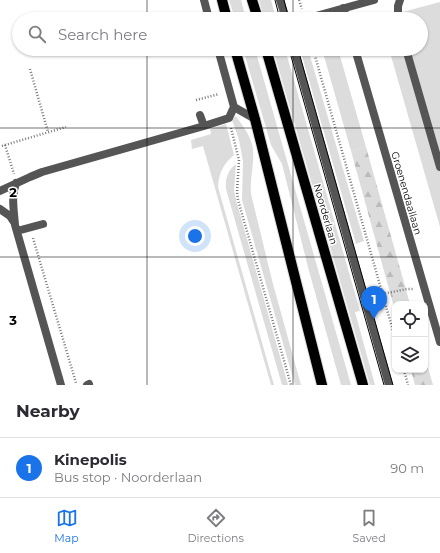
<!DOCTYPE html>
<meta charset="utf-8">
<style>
:root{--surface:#fff;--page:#f2f2f3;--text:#2b2b33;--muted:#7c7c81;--line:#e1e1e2;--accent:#1a73e8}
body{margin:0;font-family:Montserrat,sans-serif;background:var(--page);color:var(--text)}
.controls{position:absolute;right:12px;bottom:12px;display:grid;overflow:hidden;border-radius:8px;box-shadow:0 1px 3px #0004}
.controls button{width:36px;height:36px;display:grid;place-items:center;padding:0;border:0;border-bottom:1px solid var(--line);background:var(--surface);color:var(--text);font:20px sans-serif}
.you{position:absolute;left:195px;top:236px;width:14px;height:14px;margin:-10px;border:3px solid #fff;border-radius:50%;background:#1a73e8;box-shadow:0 0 0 6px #1a73e833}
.badge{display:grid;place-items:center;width:26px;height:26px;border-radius:50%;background:var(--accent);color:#fff;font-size:13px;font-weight:700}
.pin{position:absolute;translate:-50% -33px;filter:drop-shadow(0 1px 2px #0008)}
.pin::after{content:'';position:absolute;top:21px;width:14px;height:12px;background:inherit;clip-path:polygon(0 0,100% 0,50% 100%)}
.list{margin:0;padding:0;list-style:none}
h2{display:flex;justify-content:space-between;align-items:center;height:52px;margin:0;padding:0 16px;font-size:17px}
h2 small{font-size:13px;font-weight:400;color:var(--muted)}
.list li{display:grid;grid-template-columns:26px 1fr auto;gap:12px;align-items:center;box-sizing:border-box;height:60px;padding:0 16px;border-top:1px solid var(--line)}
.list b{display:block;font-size:15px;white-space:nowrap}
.list p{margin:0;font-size:13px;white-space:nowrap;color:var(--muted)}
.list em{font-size:13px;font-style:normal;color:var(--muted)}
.icon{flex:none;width:22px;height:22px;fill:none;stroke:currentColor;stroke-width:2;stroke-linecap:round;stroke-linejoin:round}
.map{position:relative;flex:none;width:440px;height:385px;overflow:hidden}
.search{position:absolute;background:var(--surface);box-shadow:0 1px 3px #0004;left:12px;right:12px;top:12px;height:44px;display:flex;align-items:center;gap:10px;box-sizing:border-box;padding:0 14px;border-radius:22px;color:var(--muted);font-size:15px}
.sheet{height:112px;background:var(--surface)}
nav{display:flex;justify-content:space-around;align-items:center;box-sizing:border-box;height:56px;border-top:1px solid var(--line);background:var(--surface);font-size:11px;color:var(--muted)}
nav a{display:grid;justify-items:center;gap:2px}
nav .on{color:var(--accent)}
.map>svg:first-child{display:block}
</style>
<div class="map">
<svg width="440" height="385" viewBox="0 0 440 385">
<defs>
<pattern id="forest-firs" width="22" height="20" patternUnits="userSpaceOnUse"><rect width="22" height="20" fill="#dcdcdc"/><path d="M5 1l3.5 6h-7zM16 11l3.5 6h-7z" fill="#bbb"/></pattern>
</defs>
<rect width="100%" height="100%" fill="#fff"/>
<!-- green -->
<path fill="#dcdcdc" d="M229,0H241L246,19H235Z
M259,0H271L276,19H264Z
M440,2V227L389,49H421V19L380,18Z
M243,49H255L351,385H341L309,271L282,164L271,145Z
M273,49H285L360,311L355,312L375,385H370Z
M300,49H308L364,241L356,244Z
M322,49H338L366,147L351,151Z
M236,116C241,124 248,132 251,141C257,156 249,178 251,194L273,284L301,385H295L242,200L243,161L239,140L232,120Z
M226,124L234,155C223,164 219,173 218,187L274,385H271L203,146L192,149L191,140L211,134L210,129Z
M236,164L234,190L236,200L288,385H282L226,189C225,179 228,170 236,164Z"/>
<!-- forest -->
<path fill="url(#forest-firs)" d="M366,147L410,304H395V311L351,151Z
M425,357L433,385H415L411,370H425Z"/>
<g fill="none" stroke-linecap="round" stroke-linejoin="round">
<!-- primary casing -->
<g stroke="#dbdbdb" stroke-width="12">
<path id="primary" d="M222,0L227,19
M252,0L258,19
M235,49L255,119L322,385
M266,49L363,385"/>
</g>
<!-- path -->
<path stroke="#777" stroke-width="2.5" stroke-dasharray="1 2" stroke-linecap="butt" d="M299,0L302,9
M313,49L395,338
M30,69L48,132
M196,100L219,94
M231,128L239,160L237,192L238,200L291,385
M5,145L66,127
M2,146L5,145L14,174
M33,238L76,383
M382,294L407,289H413
M404,370L408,385"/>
<!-- lane -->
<path stroke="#555" stroke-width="8" d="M204,0L209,19
M280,0L286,19
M398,19V6L400,0
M218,49L234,107L255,119
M294,49L389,385
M406,49L440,167
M204,126L229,118L234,107
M16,183C11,196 14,211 15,225L61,385
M0,191L30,177L42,172L204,126L200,115
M0,209L10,216L14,222
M17,231L43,224
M87,385L89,384"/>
<!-- street -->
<path stroke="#555" stroke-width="8" d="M343,8L347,19
M305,19L374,0
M355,49L440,342"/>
<!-- primary -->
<use href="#primary" stroke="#000" stroke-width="10"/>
<!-- tram -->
<path stroke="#000" stroke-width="1" d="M275,0L280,19
M284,0L289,19
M289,49L384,385
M298,49L393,385"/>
</g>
<!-- grid -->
<path fill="none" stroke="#000" stroke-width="1" stroke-opacity="0.55" d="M147,0V19M293,0V19M147,49V385M293,49V385M0,128H440M0,257H440"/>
<g text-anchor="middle" stroke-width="3" stroke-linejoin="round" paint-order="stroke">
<!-- street labels -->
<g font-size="10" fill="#000" stroke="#fff">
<text transform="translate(407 193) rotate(74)" y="4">Groenendaallaan</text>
<text transform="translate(326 214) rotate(74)" y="4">Noorderlaan</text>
</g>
</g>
<g font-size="13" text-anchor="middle" font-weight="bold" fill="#000" stroke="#fff" stroke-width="3" stroke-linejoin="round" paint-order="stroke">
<text x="13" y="197">2</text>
<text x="13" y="325">3</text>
</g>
</svg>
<div class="controls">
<button><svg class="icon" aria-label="locate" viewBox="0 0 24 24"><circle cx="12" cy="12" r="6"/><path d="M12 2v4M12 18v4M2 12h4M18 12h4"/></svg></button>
<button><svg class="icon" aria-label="layers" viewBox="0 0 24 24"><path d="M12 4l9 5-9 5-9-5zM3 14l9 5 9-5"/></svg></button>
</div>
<div class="you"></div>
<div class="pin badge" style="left:374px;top:319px">1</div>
<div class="search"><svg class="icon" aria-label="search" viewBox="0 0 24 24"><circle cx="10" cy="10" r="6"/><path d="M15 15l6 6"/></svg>Search here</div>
</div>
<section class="sheet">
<h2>Nearby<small></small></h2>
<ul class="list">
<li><span class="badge">1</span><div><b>Kinepolis</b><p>Bus stop · Noorderlaan</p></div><em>90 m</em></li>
</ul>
</section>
<nav>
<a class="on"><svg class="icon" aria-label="map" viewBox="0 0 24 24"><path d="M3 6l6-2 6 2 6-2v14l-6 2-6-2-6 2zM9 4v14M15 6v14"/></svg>Map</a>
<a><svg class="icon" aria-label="directions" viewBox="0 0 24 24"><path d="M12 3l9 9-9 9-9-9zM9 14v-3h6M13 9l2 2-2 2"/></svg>Directions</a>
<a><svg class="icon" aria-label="saved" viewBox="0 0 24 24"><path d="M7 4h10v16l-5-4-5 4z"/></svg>Saved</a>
</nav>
